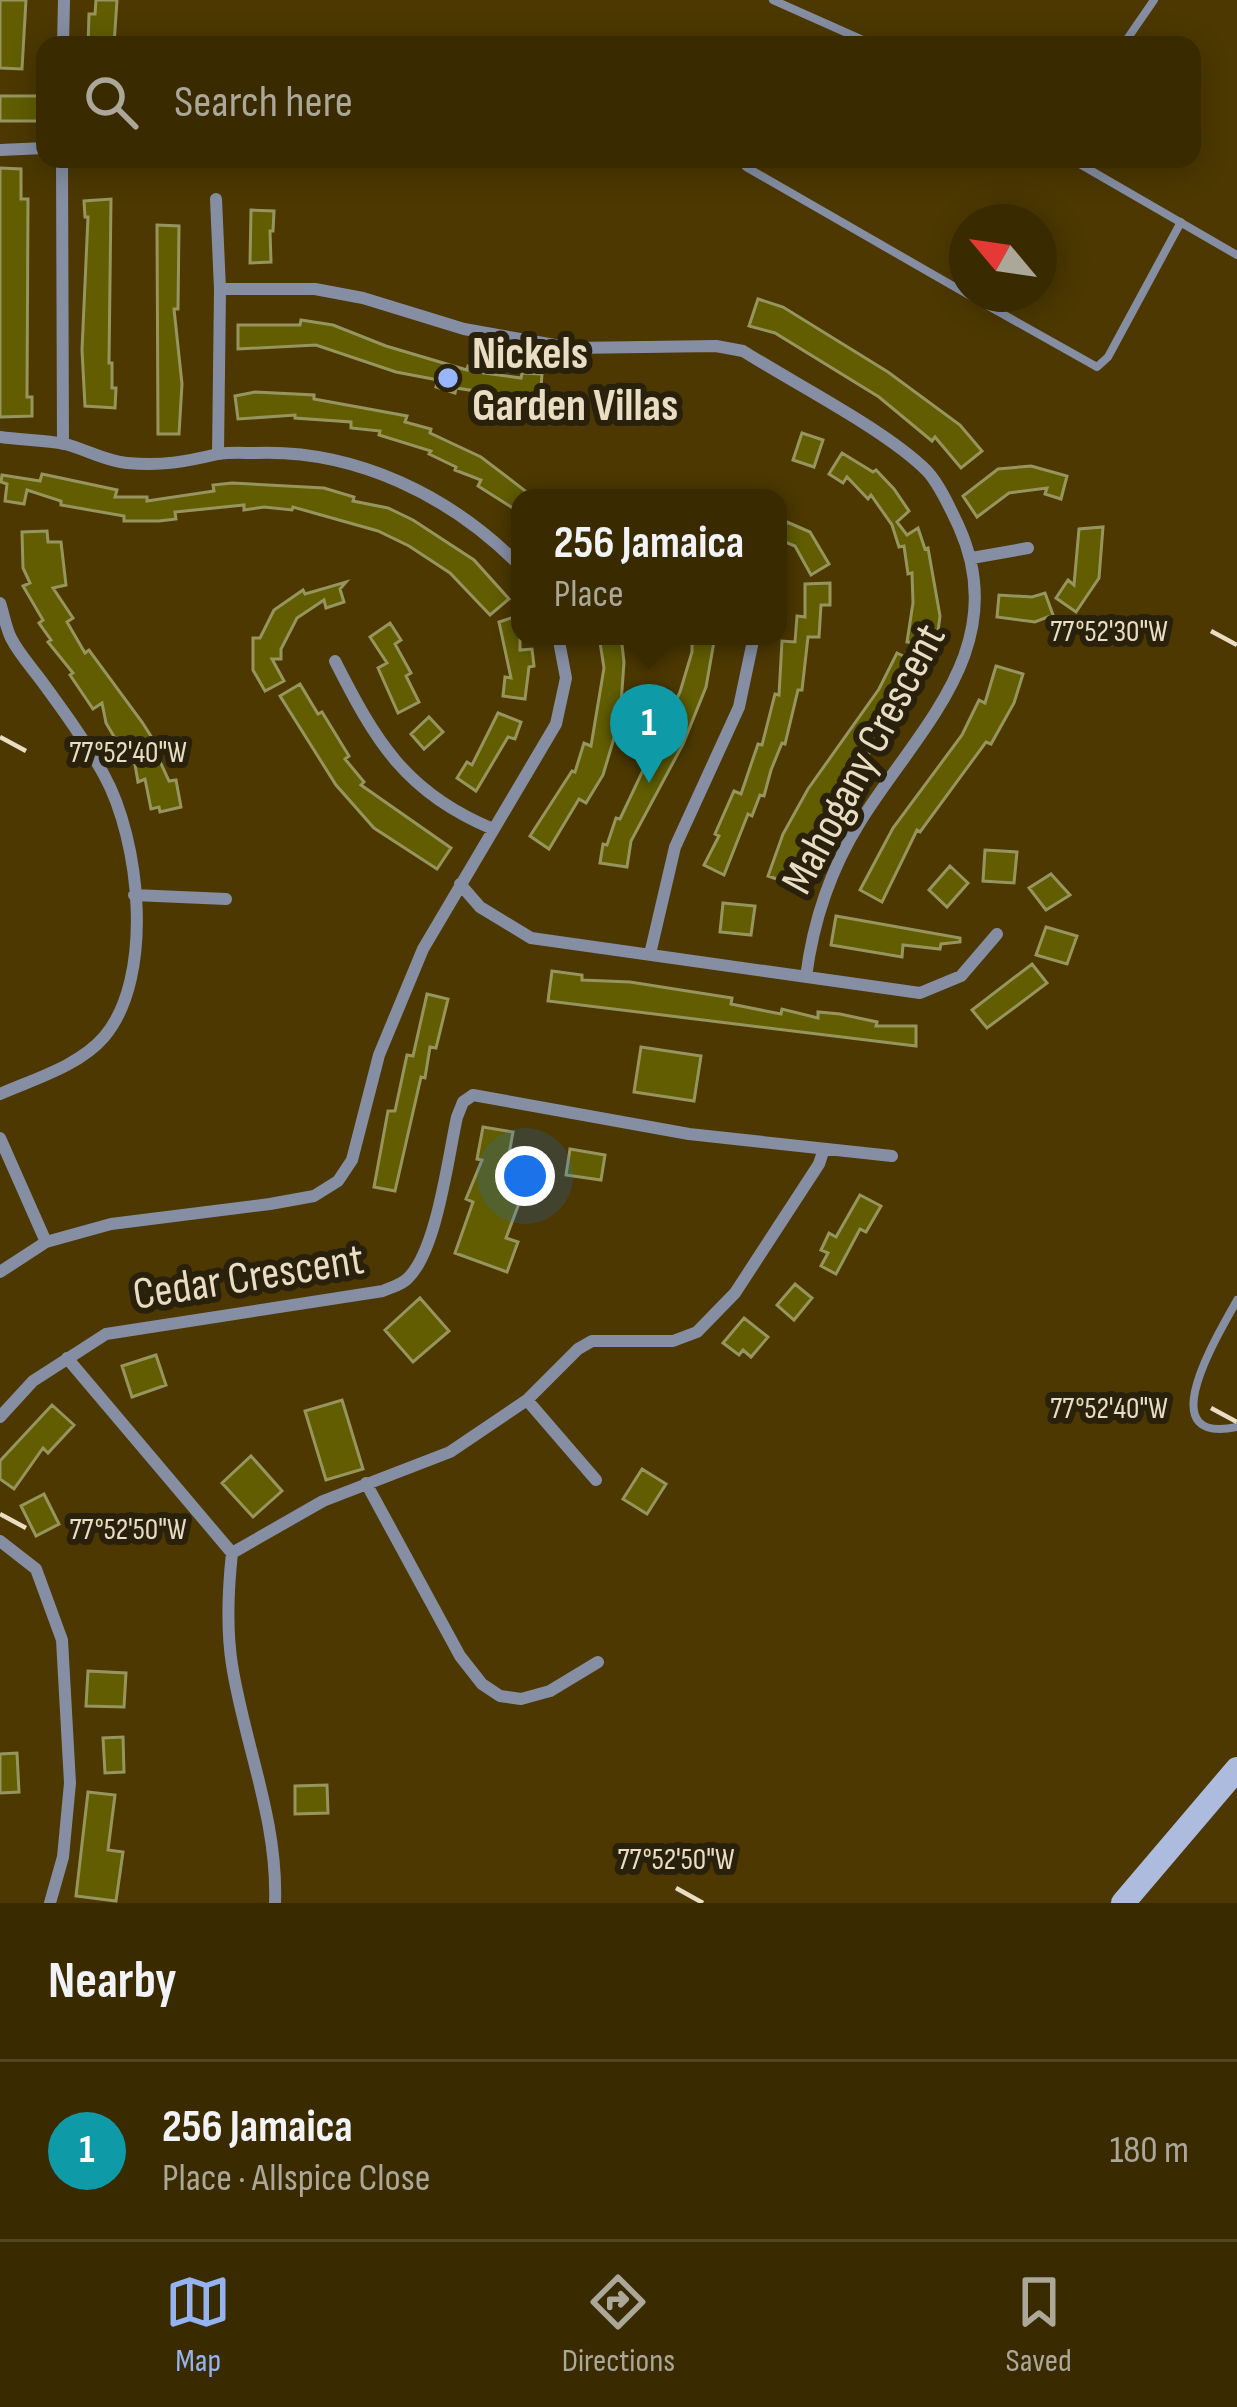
<!DOCTYPE html>
<meta charset="utf-8">
<style>
:root{--surface:#392a00;--page:#40320a;--text:#f1f3f6;--muted:#aba799;--line:#534622;--accent:#95b2f1}
body{margin:0;font-family:"Sofia Sans Condensed",sans-serif;background:var(--page);color:var(--text)}
.compass{position:absolute;left:949px;top:204px;width:108px;height:108px;border-radius:50%;background:var(--surface);box-shadow:0 6px 30px #0003;rotate:299deg}
.you{position:absolute;left:525px;top:1176px;width:42px;height:42px;margin:-30px;border:9px solid #fff;border-radius:50%;background:#1a73e8;box-shadow:0 0 0 18px #1a73e833}
.badge{display:grid;place-items:center;width:78px;height:78px;border-radius:50%;background:var(--accent);color:#fff;font-size:39px;font-weight:700}
.pin{position:absolute;translate:-50% -99px;filter:drop-shadow(0 3px 6px #0008)}
.pin::after{content:'';position:absolute;top:63px;width:42px;height:36px;background:inherit;clip-path:polygon(0 0,100% 0,50% 100%)}
.popup{position:absolute;left:511px;top:489px;width:276px;height:156px;box-sizing:border-box;display:grid;place-content:center;border-radius:24px;background:var(--surface);filter:drop-shadow(0 3px 9px #0005);font-size:39px;white-space:nowrap;color:var(--muted)}
.popup b{font-size:45px;color:var(--text)}
.popup::after{content:'';position:absolute;left:50%;top:100%;margin-left:-24px;border:24px solid transparent;border-top-color:var(--surface)}
.list{margin:0;padding:0;list-style:none}
h2{display:flex;justify-content:space-between;align-items:center;height:156px;margin:0;padding:0 48px;font-size:51px}
h2 small{font-size:39px;font-weight:400;color:var(--muted)}
.list li{display:grid;grid-template-columns:78px 1fr auto;gap:36px;align-items:center;box-sizing:border-box;height:180px;padding:0 48px;border-top:3px solid var(--line)}
.list b{display:block;font-size:45px;white-space:nowrap}
.list p{margin:0;font-size:39px;white-space:nowrap;color:var(--muted)}
.list em{font-size:39px;font-style:normal;color:var(--muted)}
.icon{flex:none;width:66px;height:66px;fill:none;stroke:currentColor;stroke-width:2;stroke-linecap:round;stroke-linejoin:round}
.map{position:relative;flex:none;width:1237px;height:1903px;overflow:hidden}
.search{position:absolute;background:var(--surface);box-shadow:0 6px 30px #0003;left:36px;right:36px;top:36px;height:132px;display:flex;align-items:center;gap:30px;box-sizing:border-box;padding:0 42px;border-radius:24px;color:var(--muted);font-size:45px}
.sheet{height:336px;background:var(--surface)}
nav{display:flex;justify-content:space-around;align-items:center;box-sizing:border-box;height:168px;border-top:3px solid var(--line);background:var(--surface);font-size:33px;color:var(--muted)}
nav a{display:grid;justify-items:center;gap:6px}
nav .on{color:var(--accent)}
.map>svg:first-child{display:block}
</style>
<div class="map">
<svg width="1237" height="1903" viewBox="0 0 1237 1903">
<rect width="100%" height="100%" fill="#4c3800"/>
<!-- building -->
<path fill="#615d00" stroke="#97955f" stroke-width="3" d="M0,0H26L22,69L0,68Z
M96,0H117L114,45H88L89,14H95Z
M0,96H41V121H0Z
M0,168L21,169V199H28L27,397H32V416L0,417Z
M111,199L109,363H112V388H116L115,408L85,406L82,350L88,217H85L84,201Z
M251,210L274,211L273,231H270L271,262L250,263Z
M157,225L179,226L178,309H174L182,384L179,434H158Z
M758,299L783,307L888,372L960,425L982,451L961,468L935,437L932,441L879,397L775,333L749,326Z
M301,320L333,325L386,346L467,370L468,366L485,369L484,373L521,378L522,373L542,374L540,401L456,388L455,393L436,387L438,380L396,372L316,345L238,349V325H300Z
M255,392L314,395V399L407,416L405,422L431,429L430,433L481,457L528,493L520,498L516,510L478,486L481,480L455,470L456,467L429,454L431,451L379,435L380,431L351,428V422L295,418V415L238,419L235,396Z
M802,433L823,440L814,467L793,460Z
M842,453L873,472L876,470L894,489L909,511L897,522L907,535L918,528L925,549L928,548L940,616L936,646L907,642L913,603L912,573L908,574L904,546L899,547L892,525L871,495L868,499L847,477L843,483L829,474Z
M1031,466L1067,476L1061,499L1045,494L1047,488L1009,493L977,517L963,496L998,469Z
M42,474L117,490L115,497H147V501L214,491L213,485L232,483L324,488L354,497L353,501L388,508L413,520L474,560L509,599L490,615L450,573L409,546L378,531L293,507L292,510L264,507L244,510V505L175,512L176,519L159,521H124V516L61,505V501L27,490L24,504L5,501L7,484L1,482L2,475L40,481Z
M787,522L810,532L829,564L811,575L795,546L780,540Z
M1103,527L1099,578L1076,612L1056,598L1068,580L1074,585L1079,529Z
M47,531L48,542H61L66,585L53,588L73,618L67,622L85,653L89,650L142,722L156,744L153,746L169,781L176,780L181,807L160,812L159,807L151,809L145,779L138,782L133,753L126,757L106,723L102,703L93,709L70,675L73,673L48,642L51,640L39,623L43,620L23,586L30,583L23,568L22,532Z
M346,582L340,589L344,602L326,608L324,600L297,618L281,649V659H272L284,681L265,691L253,670V638H260L274,610L303,590L305,594Z
M830,583V605H821L819,637H808L802,690H798L785,744L782,743L771,770L764,796L760,795L752,816L748,814L724,875L704,865L719,836L715,834L734,791L741,794L758,744L762,745L775,694L779,695L782,641L795,642L797,616L805,617V584Z
M1045,593L1053,615L1035,622L997,617L999,595L1032,597Z
M520,615V650L532,649L534,666L529,667L525,699L503,696L505,677L511,678L499,622Z
M390,623L401,640L395,644L411,673L406,676L419,702L398,713L378,668L387,663L370,637Z
M599,636H621L624,662L620,718L603,775L586,803L579,799L549,849L530,836L572,771L575,772L584,743L591,746L604,668Z
M692,636H715L706,687L683,744L631,841L627,867L600,863L603,844L607,845L616,818L620,819L680,692L692,652Z
M897,653L924,666L909,697L824,817L806,851L794,885L768,876L783,834L808,789L879,689Z
M996,666L1023,674L1014,703L991,744L986,742L920,832L917,830L882,902L860,890L893,828L962,735L979,700L985,703Z
M300,684L318,714L322,712L349,756L345,759L364,782L361,785L451,848L437,869L374,828L336,785L280,696Z
M498,713L521,722L515,739L508,737L476,791L457,778L467,762L472,765Z
M429,717L443,732L424,749L411,734Z
M985,850L1017,852L1014,883L983,881Z
M950,866L968,883L947,907L929,890Z
M1051,874L1070,895L1046,910L1029,888Z
M723,903L755,906L751,935L720,932Z
M836,916L960,938V942L941,944L940,949L903,945L902,957L831,945Z
M1046,927L1077,936L1067,964L1036,955Z
M1032,964L1047,983L987,1028L972,1010Z
M552,971L582,975V980L630,982L732,998L731,1004L781,1014L782,1009L818,1018V1012L840,1014L877,1022L876,1026H916V1046L548,1001Z
M427,994L448,999L436,1048L430,1047L425,1078L421,1077L395,1191L374,1187L388,1111H395L407,1055L413,1056Z
M641,1047L701,1056L694,1101L634,1092Z
M483,1127L513,1132L504,1182L524,1190L506,1238L518,1242L507,1272L455,1253L473,1202L466,1199L482,1160L477,1159Z
M570,1149L605,1155L601,1180L566,1175Z
M860,1195L881,1206L866,1232L860,1229L836,1274L821,1266L828,1253L821,1250L829,1233L836,1237Z
M795,1284L812,1298L794,1320L777,1305Z
M420,1298L449,1331L413,1362L385,1330Z
M744,1318L768,1337L751,1357L743,1350L739,1355L723,1343Z
M156,1355L166,1385L132,1397L122,1366Z
M342,1400L363,1469L326,1480L305,1411Z
M52,1405L74,1425L48,1453L43,1448L14,1489L0,1479V1461Z
M251,1456L282,1491L253,1517L222,1483Z
M642,1469L666,1484L647,1514L623,1499Z
M44,1494L59,1524L36,1536L21,1506Z
M88,1671L126,1673L124,1707L86,1706Z
M123,1737L124,1772L105,1773L103,1738Z
M17,1753L19,1792L0,1793V1754Z
M327,1785L328,1813L295,1814V1786Z
M88,1792L115,1795L108,1850L123,1852L116,1901L76,1896Z"/>
<g fill="none" stroke-linecap="round" stroke-linejoin="round">
<!-- lane -->
<path stroke="#858ea3" stroke-width="8" d="M773,0L874,45
M1123,45L1154,0
M1071,159L1237,255
M746,167L967,294
M967,294L1097,367L1108,357L1181,222
M1237,1300C1222,1329 1147,1446 1237,1427"/>
<!-- street -->
<path stroke="#858ea3" stroke-width="12" d="M63,45L64,0
M0,150L45,148
M62,159L63,444
M216,199L220,289L218,454
M220,289H315L363,298L464,329L572,348L716,346L743,351C795,384 886,430 927,471C940,485 951,510 959,527C1013,647 918,729 860,822C830,870 813,922 806,977
M0,437C21,440 44,440 65,444C85,449 105,461 127,463C163,466 184,462 218,454C230,452 244,453 255,453C356,449 451,496 520,566
M972,558L1028,548
M0,603C4,615 6,628 11,638C19,654 33,669 43,683C65,713 86,742 104,775C140,840 155,977 104,1037C79,1066 34,1079 0,1094
M335,661C376,742 406,793 493,829
M460,884L480,907L531,938L920,993L961,976L997,934
M134,895L226,899
M650,954L675,847L739,707L754,636
M0,1138L46,1242
M0,1272L46,1242L111,1224L270,1204L314,1196L338,1181L352,1160L379,1055L423,949L556,724L566,678L558,636
M67,1358L232,1553
M527,1400L596,1480
M0,1417L33,1381L106,1334L383,1291C391,1287 402,1285 408,1278C437,1250 448,1157 457,1117L463,1102L473,1095L689,1134L892,1156
M366,1483L460,1656L482,1684L500,1696L521,1699L550,1691L598,1662
M0,1541L36,1569L62,1640L70,1783L63,1857L50,1903
M232,1553L323,1501L450,1452L527,1400L578,1349L592,1341H673L697,1332L735,1293L819,1164L824,1149
M232,1553C228,1590 226,1627 232,1665C245,1746 278,1820 275,1903"/>
<!-- secondary -->
<path stroke="#adbcde" stroke-width="24" d="M1123,1903L1237,1769"/>
</g>
<!-- ticks -->
<path fill="none" stroke="#e9ddc3" stroke-width="4.5" d="M1211,631L1237,645M0,737L26,751M1211,1408L1237,1422M0,1514L26,1528M676,1888L703,1903"/>
<!-- markers -->
<circle fill="#98b5fd" stroke="#2a210c" stroke-width="4.5" cx="448" cy="378" r="12"/>
<g text-anchor="middle" stroke-width="12" stroke-linejoin="round" paint-order="stroke">
<!-- poi labels -->
<g font-size="45" font-weight="bold" fill="#e9ddc3" stroke="#2a210c" text-anchor="start">
<text x="472" y="368">Nickels<tspan x="472" dy="52">Garden Villas</tspan></text>
</g>
<!-- street labels -->
<g font-size="45" fill="#e9ddc3" stroke="#2a210c">
<text transform="translate(862 758) rotate(-62)" y="16">Mahogany Crescent</text>
<text transform="translate(248 1275) rotate(-9)" y="16">Cedar Crescent</text>
</g>
</g>
<g font-size="30" text-anchor="middle" fill="#e9ddc3" stroke="#2a210c" stroke-width="12" stroke-linejoin="round" paint-order="stroke">
<text x="1109" y="641">77°52'30"W</text>
<text x="128" y="762">77°52'40"W</text>
<text x="1109" y="1418">77°52'40"W</text>
<text x="128" y="1539">77°52'50"W</text>
<text x="676" y="1869">77°52'50"W</text>
</g>
</svg>
<svg class="compass" viewBox="-18 -18 36 36"><path d="M0-13l5 13h-10z" fill="#e53935"/><path d="M0 13l5-13h-10z" fill="#aba799"/></svg>
<div class="you"></div>
<div class="pin badge" style="left:649px;top:783px;background:#0f9aa8">1</div>
<div class="popup"><b>256 Jamaica</b>Place</div>
<div class="search"><svg class="icon" aria-label="search" viewBox="0 0 24 24"><circle cx="10" cy="10" r="6"/><path d="M15 15l6 6"/></svg>Search here</div>
</div>
<section class="sheet">
<h2>Nearby<small></small></h2>
<ul class="list">
<li><span class="badge" style="background:#0f9aa8">1</span><div><b>256 Jamaica</b><p>Place · Allspice Close</p></div><em>180 m</em></li>
</ul>
</section>
<nav>
<a class="on"><svg class="icon" aria-label="map" viewBox="0 0 24 24"><path d="M3 6l6-2 6 2 6-2v14l-6 2-6-2-6 2zM9 4v14M15 6v14"/></svg>Map</a>
<a><svg class="icon" aria-label="directions" viewBox="0 0 24 24"><path d="M12 3l9 9-9 9-9-9zM9 14v-3h6M13 9l2 2-2 2"/></svg>Directions</a>
<a><svg class="icon" aria-label="saved" viewBox="0 0 24 24"><path d="M7 4h10v16l-5-4-5 4z"/></svg>Saved</a>
</nav>
